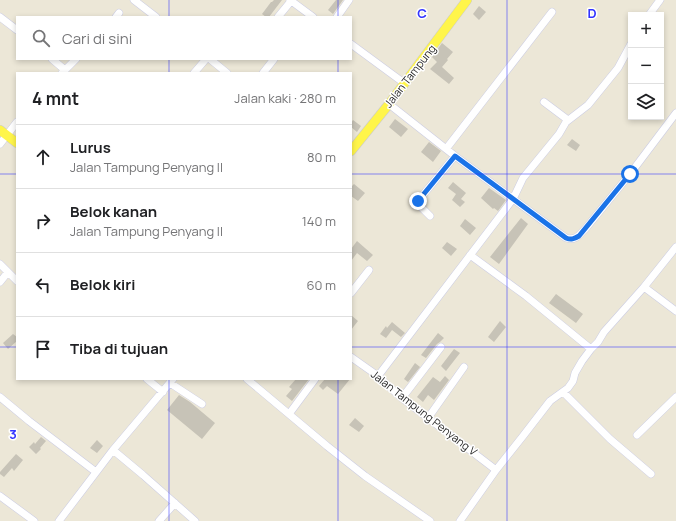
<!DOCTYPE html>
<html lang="id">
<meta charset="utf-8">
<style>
:root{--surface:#fff;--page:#f6f6f6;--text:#202124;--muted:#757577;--line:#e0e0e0}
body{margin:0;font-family:Manrope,sans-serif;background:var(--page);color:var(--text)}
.controls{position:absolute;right:12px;top:12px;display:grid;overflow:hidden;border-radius:0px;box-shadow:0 2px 6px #0003}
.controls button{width:36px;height:36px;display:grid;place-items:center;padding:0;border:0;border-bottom:1px solid var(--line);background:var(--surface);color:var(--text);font:20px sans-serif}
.stop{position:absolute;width:12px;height:12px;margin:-9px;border:3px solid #1a73e8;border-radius:50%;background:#fff}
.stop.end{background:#1a73e8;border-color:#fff;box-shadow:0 1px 4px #0008}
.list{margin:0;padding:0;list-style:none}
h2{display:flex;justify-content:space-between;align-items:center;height:52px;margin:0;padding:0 16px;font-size:17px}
h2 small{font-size:13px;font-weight:400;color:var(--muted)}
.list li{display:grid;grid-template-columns:26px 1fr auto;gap:12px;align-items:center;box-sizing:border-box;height:64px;padding:0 16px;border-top:1px solid var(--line)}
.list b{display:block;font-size:15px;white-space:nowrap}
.list p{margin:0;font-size:13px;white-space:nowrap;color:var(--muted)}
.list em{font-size:13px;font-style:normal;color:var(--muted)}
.icon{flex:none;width:22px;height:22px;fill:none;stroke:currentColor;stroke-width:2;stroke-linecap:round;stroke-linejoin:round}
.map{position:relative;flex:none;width:676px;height:521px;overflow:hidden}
.search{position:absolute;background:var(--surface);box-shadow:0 2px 6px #0003;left:16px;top:16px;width:336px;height:44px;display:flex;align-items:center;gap:10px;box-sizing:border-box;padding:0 14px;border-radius:0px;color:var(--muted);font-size:15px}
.panel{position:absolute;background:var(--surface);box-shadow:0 2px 6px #0003;left:16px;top:72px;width:336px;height:308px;border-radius:0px}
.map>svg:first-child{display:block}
</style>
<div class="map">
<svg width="676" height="521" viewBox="0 0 676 521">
<rect width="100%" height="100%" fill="#ece7d7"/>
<!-- building -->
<path fill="#c7c3b7" d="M274,0H282L269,17H266L262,14L271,2H272Z
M336,0H343L333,14L328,10Z
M479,6L486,12L479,20L473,14Z
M442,43L453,52L447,59L448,60L442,67L454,78L449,84L430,69L437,62L432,57Z
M395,119L408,129L401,137L389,127Z
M353,120L361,126L357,132L351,127V123Z
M572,139L580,145L576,151L567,145Z
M429,142L441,151L433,162L421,152Z
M453,182L466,193L461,199L465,202L460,207L452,200L456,194L448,188Z
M354,184L365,193L358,201L351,196V187Z
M489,188L506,200L498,211L494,208L493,209L481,198Z
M521,218L528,224L499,264L490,257Z
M465,219L476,228L470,235L460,226Z
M357,241L373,255L367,261L357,253L351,261V249Z
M447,242L457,249L451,256L442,248Z
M556,294L583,314L576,323L549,303Z
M351,315L358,321L351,330Z
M500,321L506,327L494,342L488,337Z
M392,322L405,333L401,337L392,330L386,338L380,334L386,326L387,328Z
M438,333L444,338L440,342L437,344L426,358L421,355Z
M13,334L17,337V341L8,349L3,343Z
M454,349L460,353L446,371L441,366Z
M415,363L420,367L408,382L404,379Z
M445,376L449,380L434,400L428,395L423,402L417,397L433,377L440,382Z
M296,379H309L292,401L286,396L292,389L289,387Z
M325,379H350L338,394L327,386L323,390L319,386Z
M179,395L190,402L215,423L202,439L167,410Z
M355,418L364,426L359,432L349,425Z
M41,437L46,441L40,448L41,449L36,454L29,447L34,442L35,444Z
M97,440L103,446L97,453L90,448Z
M16,454L23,460L14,471L12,468L4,477L0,474V472Z"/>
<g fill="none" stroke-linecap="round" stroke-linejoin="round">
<!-- minor casing -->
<g stroke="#cccde3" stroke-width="8">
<path id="minor" d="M134,0L156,17
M290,0L313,17
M649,15L660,0
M0,17L17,30
M116,17L119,13
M278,17L291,1
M337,17L349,0
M351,44L404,83
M52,59L65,70
M210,59L227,73
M62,73L76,59
M194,73L206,59
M263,73L274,59
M544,102L568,120
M389,104L455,156L566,238C576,241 579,235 586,228L630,174L676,113
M0,144L17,122
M446,149L552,12
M430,216L419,205L418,201L455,156
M470,255L526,296L591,349
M0,264L17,281
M0,282L8,272
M644,287L676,311
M351,293L369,270
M351,357L378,376L387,385L402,398L496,470
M378,376L513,199L523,178L559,134L566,122L588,105L618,68L631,44
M147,379L163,392
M247,379L327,446L365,476L430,521
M170,383L202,404
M563,392L610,439L651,474
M0,397L29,421L96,472
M402,398L441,347
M289,414L315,379
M428,418L464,367
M637,435L676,397
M113,450L143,475L195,521
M0,496L34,521
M59,521L113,450L173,379
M159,521L175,503
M460,521L496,470L523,436L550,401L568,388L573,381L575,373L582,361L591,349L598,342L604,332L644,287L676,247"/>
</g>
<!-- major casing -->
<g stroke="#cbcbcb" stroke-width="10">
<path id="major" d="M0,130L17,143
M351,151L389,104L467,0"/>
</g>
<!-- minor -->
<use href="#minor" stroke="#fff" stroke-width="7"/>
<!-- major -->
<use href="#major" stroke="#fff54a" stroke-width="9"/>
</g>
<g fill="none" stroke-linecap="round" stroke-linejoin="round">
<!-- route -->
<path stroke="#1a73e8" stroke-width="5" d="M418,201L455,156L566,238C571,240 574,239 579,236L630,174"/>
</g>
<!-- grid -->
<path fill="none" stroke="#3234ff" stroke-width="1" stroke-opacity="0.55" d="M169,0V17M338,0V17M507,0V521M169,59V73M338,59V73M0,174H17M351,174H676M0,347H17M351,347H676M169,379V521M338,379V521"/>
<g text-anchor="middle" stroke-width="3" stroke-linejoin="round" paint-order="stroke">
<!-- street labels -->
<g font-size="11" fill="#282828" stroke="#fff">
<text transform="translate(410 76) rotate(-52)" y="4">Jalan Tampung</text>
<text transform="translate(424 413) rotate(38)" y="4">Jalan Tampung Penyang V</text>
</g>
</g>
<g font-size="13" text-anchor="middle" font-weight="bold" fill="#3234ff" stroke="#fff" stroke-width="3" stroke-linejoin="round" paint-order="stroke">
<text x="422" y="18">C</text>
<text x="592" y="18">D</text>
<text x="13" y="439">3</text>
</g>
</svg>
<div class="controls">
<button>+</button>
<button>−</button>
<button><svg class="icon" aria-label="layers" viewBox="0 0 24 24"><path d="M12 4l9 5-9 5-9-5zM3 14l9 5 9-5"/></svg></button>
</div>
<div class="stop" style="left:630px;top:174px"></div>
<div class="stop end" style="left:418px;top:201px"></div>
<div class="search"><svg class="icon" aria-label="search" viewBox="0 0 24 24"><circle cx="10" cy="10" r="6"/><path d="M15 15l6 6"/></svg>Cari di sini</div>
<section class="panel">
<h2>4 mnt<small>Jalan kaki · 280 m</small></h2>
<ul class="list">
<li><svg class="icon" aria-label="ahead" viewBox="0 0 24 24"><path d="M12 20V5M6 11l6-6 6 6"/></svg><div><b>Lurus</b><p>Jalan Tampung Penyang II</p></div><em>80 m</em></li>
<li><svg class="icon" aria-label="right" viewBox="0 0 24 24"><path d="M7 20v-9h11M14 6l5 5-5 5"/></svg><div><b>Belok kanan</b><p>Jalan Tampung Penyang II</p></div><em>140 m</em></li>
<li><svg class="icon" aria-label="left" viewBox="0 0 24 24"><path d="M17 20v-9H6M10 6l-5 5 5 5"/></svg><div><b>Belok kiri</b></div><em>60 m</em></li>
<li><svg class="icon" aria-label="arrive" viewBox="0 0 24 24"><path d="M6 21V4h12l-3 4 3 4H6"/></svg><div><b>Tiba di tujuan</b></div></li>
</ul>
</section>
</div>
